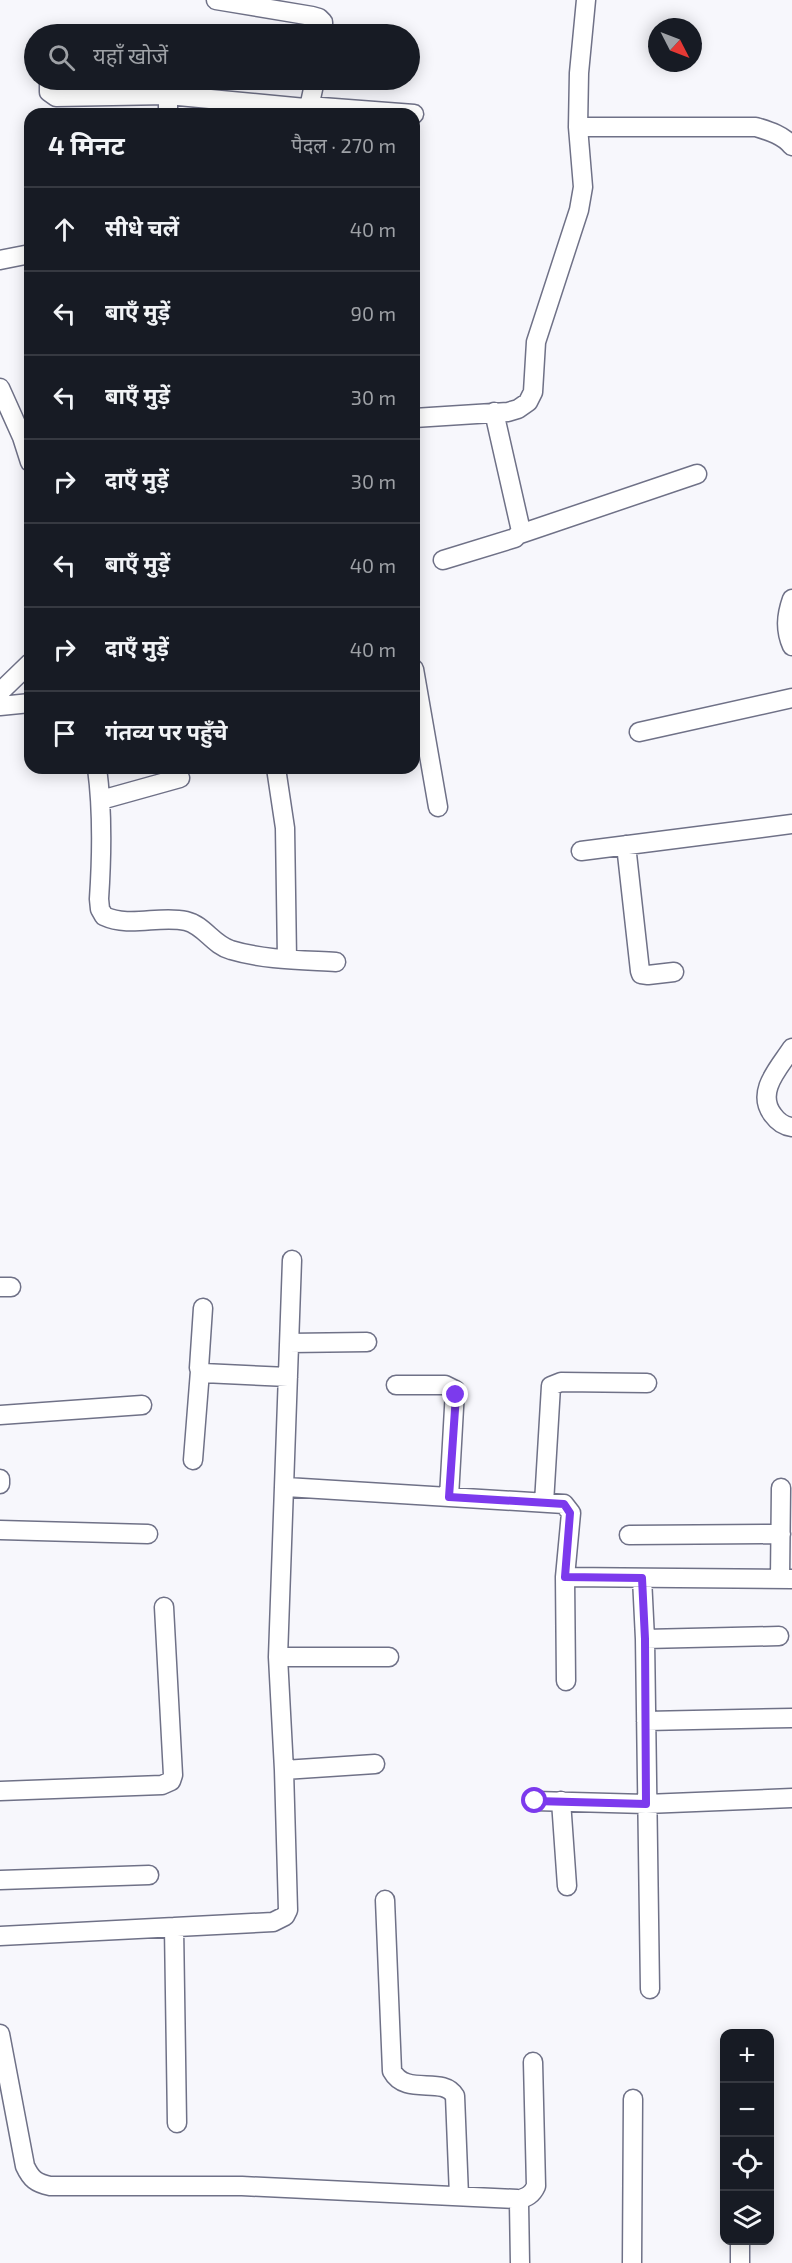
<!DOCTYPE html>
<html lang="hi">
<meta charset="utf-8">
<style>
:root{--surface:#171b24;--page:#20242c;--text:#f1f3f6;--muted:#9ea1a6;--line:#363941}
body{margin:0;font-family:"Exo 2","Noto Sans Devanagari",sans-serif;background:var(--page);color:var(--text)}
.controls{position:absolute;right:18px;bottom:18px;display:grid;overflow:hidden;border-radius:12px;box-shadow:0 3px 15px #0003}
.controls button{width:54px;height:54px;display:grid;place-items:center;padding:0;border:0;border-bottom:2px solid var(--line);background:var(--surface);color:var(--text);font:30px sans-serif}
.compass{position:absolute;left:648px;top:18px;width:54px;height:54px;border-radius:50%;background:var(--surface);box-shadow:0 3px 15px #0003;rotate:132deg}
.stop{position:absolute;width:18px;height:18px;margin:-14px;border:4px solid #7c3aed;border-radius:50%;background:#fff}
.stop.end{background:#7c3aed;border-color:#fff;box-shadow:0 2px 6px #0008}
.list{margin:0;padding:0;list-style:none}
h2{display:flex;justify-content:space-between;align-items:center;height:78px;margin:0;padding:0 24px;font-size:26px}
h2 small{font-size:20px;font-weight:400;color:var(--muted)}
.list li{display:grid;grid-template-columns:39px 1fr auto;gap:18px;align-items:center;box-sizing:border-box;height:84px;padding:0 24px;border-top:2px solid var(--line)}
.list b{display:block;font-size:22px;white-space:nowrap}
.list em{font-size:20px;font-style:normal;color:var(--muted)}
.icon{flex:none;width:33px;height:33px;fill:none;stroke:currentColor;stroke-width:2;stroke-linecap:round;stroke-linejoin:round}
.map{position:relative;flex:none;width:792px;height:2263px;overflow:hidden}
.search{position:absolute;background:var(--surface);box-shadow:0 3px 15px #0003;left:24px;top:24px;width:396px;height:66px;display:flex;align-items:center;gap:15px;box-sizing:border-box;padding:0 21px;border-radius:33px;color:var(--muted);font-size:22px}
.panel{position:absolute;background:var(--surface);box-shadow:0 3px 15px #0003;left:24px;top:108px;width:396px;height:666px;border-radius:18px}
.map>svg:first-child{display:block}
</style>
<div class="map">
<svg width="792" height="2263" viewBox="0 0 792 2263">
<rect width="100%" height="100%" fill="#f7f7fc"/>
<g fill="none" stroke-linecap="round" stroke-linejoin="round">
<!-- minor casing -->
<g stroke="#6f7187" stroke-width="21">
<path id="minor" d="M216,0L312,16L319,18L323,22V34
M586,0L579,73L578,127H756C769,131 783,135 792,146
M49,80V92L56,97L168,95
M308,106L414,114
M168,114V95L305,108L310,103L315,80
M0,260L30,254
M0,388L22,437L30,462
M414,418L508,412L518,409L528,402L533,392L536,342L579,210L583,187L578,127
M520,534L697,474
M443,560L515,538L521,531L494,412
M792,599C786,616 785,630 792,646
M414,669L438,807
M0,692L30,663
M0,706L30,703
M639,732L792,698
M97,768C103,812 102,854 99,899L100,909L104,916C130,928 159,915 186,921C204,925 213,945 231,950C264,960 302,960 336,962
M276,768L285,828L287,959
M101,800L180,778
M626,845L640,971L641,974L648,975L674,972
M581,851L792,824
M792,1048C779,1068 755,1092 773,1115C778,1122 783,1126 792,1127
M0,1287H11
M203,1308L199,1368L203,1373L288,1377
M289,1343L367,1342
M396,1385H445L455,1390L449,1497
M0,1415L142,1405
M193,1460L200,1371
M0,1479V1484
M286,1487L564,1504L571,1513L565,1577L566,1681
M544,1503L551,1386L561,1382L647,1383
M0,1530L148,1534
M629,1535L781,1534
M565,1577L792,1579
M642,1578L645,1639L650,1989
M780,1579L781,1488
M645,1639L779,1636
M278,1657H389
M646,1721L792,1718
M284,1770L375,1764
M0,1791L162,1785L171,1781L173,1775L164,1607
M535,1801L646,1804L792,1798
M561,1801L567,1886
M0,1880L149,1875
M385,1900L392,2071C406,2097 443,2075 455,2096L459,2196
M174,1927L177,2123
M0,1936L273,1922L285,1916L288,1910L284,1770L278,1657L292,1260
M0,2034L25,2166C31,2179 36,2183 50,2186H242L517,2199L519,2203L520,2263
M518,2200C527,2197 532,2195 536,2186L533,2062
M632,2263L633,2099
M740,2263V2240"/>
</g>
<!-- minor -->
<use href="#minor" stroke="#fff" stroke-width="18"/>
</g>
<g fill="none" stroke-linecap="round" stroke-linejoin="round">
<!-- route -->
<path stroke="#7c3aed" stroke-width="8" d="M456,1395L449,1497L564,1504L570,1513L565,1577L642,1578L645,1639L646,1804L535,1801"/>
</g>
</svg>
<div class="controls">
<button>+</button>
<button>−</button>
<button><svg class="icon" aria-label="locate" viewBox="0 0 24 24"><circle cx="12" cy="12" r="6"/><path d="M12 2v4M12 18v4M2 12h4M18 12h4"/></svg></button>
<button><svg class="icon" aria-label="layers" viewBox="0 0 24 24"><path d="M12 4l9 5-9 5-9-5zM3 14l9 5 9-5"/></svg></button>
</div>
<svg class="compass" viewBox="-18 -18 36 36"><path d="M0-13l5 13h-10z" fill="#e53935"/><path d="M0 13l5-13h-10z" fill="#9ea1a6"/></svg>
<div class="stop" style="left:535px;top:1801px"></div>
<div class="stop end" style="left:456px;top:1395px"></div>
<div class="search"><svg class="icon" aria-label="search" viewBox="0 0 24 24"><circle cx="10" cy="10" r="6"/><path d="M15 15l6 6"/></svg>यहाँ खोजें</div>
<section class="panel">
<h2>4 मिनट<small>पैदल · 270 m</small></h2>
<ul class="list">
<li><svg class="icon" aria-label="ahead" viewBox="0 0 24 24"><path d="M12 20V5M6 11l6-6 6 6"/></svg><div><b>सीधे चलें</b></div><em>40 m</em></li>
<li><svg class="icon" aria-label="left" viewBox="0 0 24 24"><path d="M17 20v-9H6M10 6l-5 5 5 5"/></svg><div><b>बाएँ मुड़ें</b></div><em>90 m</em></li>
<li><svg class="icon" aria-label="left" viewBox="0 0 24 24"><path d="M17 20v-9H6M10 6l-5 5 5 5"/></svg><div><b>बाएँ मुड़ें</b></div><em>30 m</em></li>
<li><svg class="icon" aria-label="right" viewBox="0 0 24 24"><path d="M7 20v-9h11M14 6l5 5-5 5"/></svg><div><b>दाएँ मुड़ें</b></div><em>30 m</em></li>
<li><svg class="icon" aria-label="left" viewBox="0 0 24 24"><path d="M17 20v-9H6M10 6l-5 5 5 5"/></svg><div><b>बाएँ मुड़ें</b></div><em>40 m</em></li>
<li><svg class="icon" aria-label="right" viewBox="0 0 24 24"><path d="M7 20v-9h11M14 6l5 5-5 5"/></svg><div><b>दाएँ मुड़ें</b></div><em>40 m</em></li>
<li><svg class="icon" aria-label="arrive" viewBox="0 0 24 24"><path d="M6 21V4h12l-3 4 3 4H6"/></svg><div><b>गंतव्य पर पहुँचे</b></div></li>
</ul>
</section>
</div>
